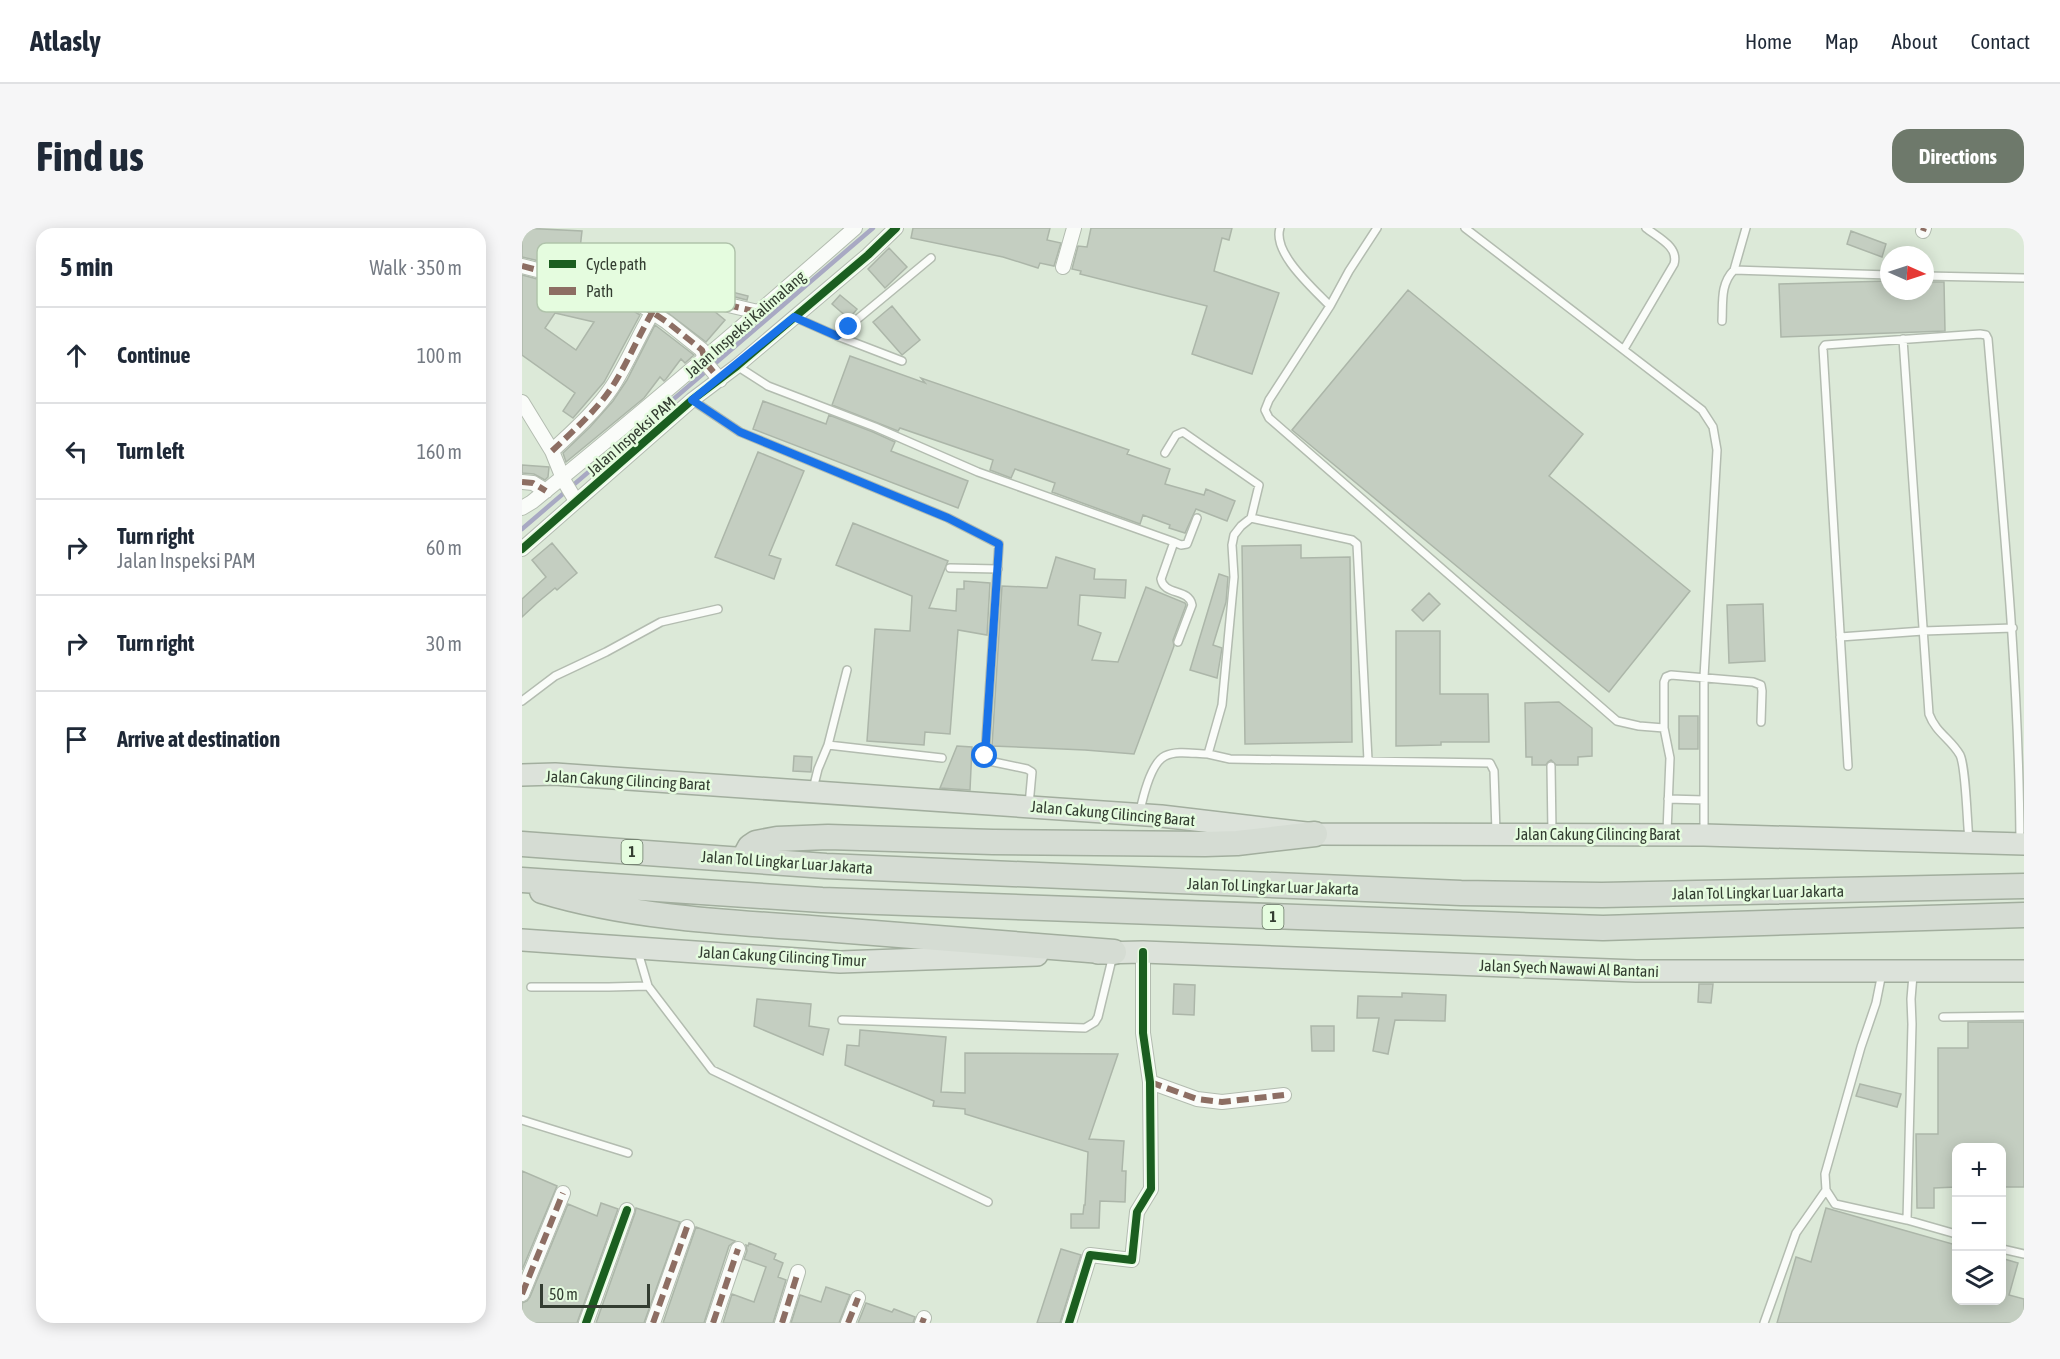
<!DOCTYPE html>
<meta charset="utf-8">
<style>
:root{--surface:#fff;--page:#f6f6f7;--text:#1f2937;--muted:#747a83;--line:#e0e1e3;--accent:#6e796b}
body{margin:0;font-family:"Asap Condensed",sans-serif;background:var(--page);color:var(--text)}
.controls{position:absolute;right:18px;bottom:18px;display:grid;overflow:hidden;border-radius:12px;box-shadow:0 3px 15px #0003}
.controls button{width:54px;height:54px;display:grid;place-items:center;padding:0;border:0;border-bottom:2px solid var(--line);background:var(--surface);color:var(--text);font:30px sans-serif}
.compass{position:absolute;left:1358px;top:18px;width:54px;height:54px;border-radius:50%;background:var(--surface);box-shadow:0 3px 15px #0003;rotate:93deg}
.scale{position:absolute;left:18px;bottom:15px;width:110px;box-sizing:border-box;padding-left:6px;border:3px solid #333d31;border-top:0;font-size:16px;line-height:21px;white-space:nowrap;color:#333d31;-webkit-text-stroke:4px #e5fcdf;paint-order:stroke}
.stop{position:absolute;width:18px;height:18px;margin:-14px;border:4px solid #1a73e8;border-radius:50%;background:#fff}
.stop.end{background:#1a73e8;border-color:#fff;box-shadow:0 2px 6px #0008}
.list{margin:0;padding:0;list-style:none}
h2{display:flex;justify-content:space-between;align-items:center;height:78px;margin:0;padding:0 24px;font-size:26px}
h2 small{font-size:20px;font-weight:400;color:var(--muted)}
.list li{display:grid;grid-template-columns:39px 1fr auto;gap:18px;align-items:center;box-sizing:border-box;height:96px;padding:0 24px;border-top:2px solid var(--line)}
.list b{display:block;font-size:22px;white-space:nowrap}
.list p{margin:0;font-size:20px;white-space:nowrap;color:var(--muted)}
.list em{font-size:20px;font-style:normal;color:var(--muted)}
.icon{flex:none;width:33px;height:33px;fill:none;stroke:currentColor;stroke-width:2;stroke-linecap:round;stroke-linejoin:round}
.map{position:relative;flex:none;width:1502px;height:1095px;overflow:hidden;border-radius:18px}
header{display:flex;align-items:center;gap:36px;box-sizing:border-box;height:84px;padding:0 30px;background:var(--surface);border-bottom:2px solid var(--line)}
header strong{font-size:28px}
nav{display:flex;gap:33px;margin-inline-start:auto;font-size:21px}
.intro{display:flex;align-items:center;justify-content:space-between;box-sizing:border-box;height:144px;padding:0 36px}
h1{margin:0;font-size:42px}
.button{padding:15px 27px;border-radius:18px;background:var(--accent);color:#fff;font-size:21px;font-weight:700}
main{display:flex;gap:36px;padding:0 36px}
aside{flex:1;background:var(--surface);border-radius:18px;box-shadow:0 3px 15px #0003}
.map>svg:first-child{display:block}
</style>
<header>
<strong>Atlasly</strong>
<nav><a>Home</a><a>Map</a><a>About</a><a>Contact</a></nav>
</header>
<div class="intro"><h1>Find us</h1><a class="button">Directions</a></div>
<main>
<aside>
<h2>5 min<small>Walk · 350 m</small></h2>
<ul class="list">
<li><svg class="icon" aria-label="ahead" viewBox="0 0 24 24"><path d="M12 20V5M6 11l6-6 6 6"/></svg><div><b>Continue</b></div><em>100 m</em></li>
<li><svg class="icon" aria-label="left" viewBox="0 0 24 24"><path d="M17 20v-9H6M10 6l-5 5 5 5"/></svg><div><b>Turn left</b></div><em>160 m</em></li>
<li><svg class="icon" aria-label="right" viewBox="0 0 24 24"><path d="M7 20v-9h11M14 6l5 5-5 5"/></svg><div><b>Turn right</b><p>Jalan Inspeksi PAM</p></div><em>60 m</em></li>
<li><svg class="icon" aria-label="right" viewBox="0 0 24 24"><path d="M7 20v-9h11M14 6l5 5-5 5"/></svg><div><b>Turn right</b></div><em>30 m</em></li>
<li><svg class="icon" aria-label="arrive" viewBox="0 0 24 24"><path d="M6 21V4h12l-3 4 3 4H6"/></svg><div><b>Arrive at destination</b></div></li>
</ul>
</aside>
<div class="map">
<svg width="1502" height="1095" viewBox="0 0 1502 1095">
<rect width="100%" height="100%" fill="#dce9d8"/>
<g fill="none" stroke-linecap="round" stroke-linejoin="round">
<!-- stream -->
<path stroke="#a8a9c3" stroke-width="4.5" d="M0,301L351,0"/>
</g>
<!-- building -->
<path fill="#c4cec1" stroke="#acb6a9" stroke-width="1.5" fill-rule="evenodd" d="M0,0L60,3L58,21L152,27L150,49L226,68L225,72L121,46L39,38L0,29Z
M391,0H528L525,12L539,15L532,38L518,35L516,40L481,29L389,10Z
M569,0H710L707,12L700,10L692,43L757,65L730,146L670,126L685,78L558,46L559,43L550,41L556,18L565,19Z
M1329,3L1364,16L1360,29L1325,16Z
M367,20L385,39L363,60L346,41Z
M0,47L30,55L73,62L99,75L118,87L82,154L51,190L41,183L53,165L0,127ZM33,85L72,94L54,122L23,100Z
M1367,53V63H1403V54H1422L1423,103L1259,109L1257,56Z
M886,62L1061,206L1027,248L1168,363L1087,464L770,202Z
M318,67L335,81L327,91L310,76Z
M148,73L192,83L203,92L184,114L142,82Z
M370,78L398,112L380,127L351,94Z
M133,97L172,127L163,135L159,131L144,151L142,153L138,149L122,170L44,234L41,225L68,199L91,173L105,152Z
M328,128L403,155L399,150L607,222L605,226L648,241L643,256L682,267L684,261L713,273L705,293L674,281L663,305L647,300L648,297L621,287L618,296L530,264L533,255L493,241L489,250L468,242L471,232L378,200L376,203L310,177Z
M241,173L304,196L307,187L351,204L373,214L369,223L446,253L436,280L231,201Z
M236,224L282,243L247,327L259,331L252,351L193,329Z
M0,237L27,239L26,249L23,252L12,246L0,245Z
M331,295L426,333L407,380L434,383L435,361H442V353L468,355L465,407L436,402L428,506L403,504L402,517L345,513L353,401L388,403L390,368L314,337Z
M30,315L55,345L35,362L33,360L15,375L0,389V371L24,349L10,332Z
M779,317V330L828,329L830,514L723,516L720,318Z
M534,329L573,341L572,351L604,352L603,370L558,367L556,397L579,405L570,432L596,434L624,359L663,375L664,377L651,412L652,418L612,526L563,522L470,518L480,358L525,360Z
M697,346L706,349L704,374L691,417L700,420L695,450L668,442Z
M907,365L918,376L901,393L890,382Z
M1241,376L1243,433L1207,435L1205,377Z
M874,403H918V466H966L967,514H919V517L874,518Z
M1037,474L1070,500V528L1056,529V537H1034L1029,532L1026,534L1024,537H1010V529H1004L1003,475Z
M1157,488H1176V521H1157Z
M435,518L450,519L448,562L418,560Z
M272,528L290,529L289,544L271,543Z
M652,756L673,757L672,787L651,786Z
M1177,756H1191L1189,775L1176,774Z
M880,765L924,767L923,793L873,792L866,826L851,823L857,790H835L836,768L880,769Z
M235,771L289,776L287,798L307,801L301,827L232,798Z
M1446,794H1502V959H1479V920H1434V959L1412,960V980H1395L1394,906H1416V820H1446Z
M789,798H812V823H790Z
M338,802L424,809L419,864L443,865V825L596,826L567,911L602,913L600,943H604L603,974L578,973L577,1000H549V986H561L562,977H563L566,924L443,886V881L411,878L412,873L323,837L325,817L337,818Z
M1338,856L1379,866L1375,879L1334,868Z
M0,943L35,958L0,1042Z
M79,975L96,981L55,1095H0V1075L5,1073L8,1069L46,976L75,988Z
M114,980L158,994L122,1095H74L113,985Z
M1304,980L1434,1017V1072H1479V1030L1496,1035L1487,1067L1502,1071V1095H1255L1274,1029L1289,1034Z
M174,999L213,1013L207,1018L182,1095H141Z
M227,1015L254,1026L252,1031L261,1035L256,1049L264,1052L251,1095H201L210,1066L232,1074L244,1039L222,1031L225,1023L224,1017L226,1018Z
M539,1021L559,1027L538,1095H515Z
M304,1059L328,1067L317,1095H269L278,1067L299,1074Z
M344,1075L370,1084L372,1081L393,1089L391,1095H336Z"/>
<g fill="none" stroke-linecap="round" stroke-linejoin="round">
<!-- service casing -->
<g stroke="#b3bcb0" stroke-width="10">
<path id="service" d="M758,0C750,25 792,61 808,78
M855,0L827,43L808,78L747,172L743,182L747,190L1095,493L1117,498L1142,500
M943,0L1180,182L1191,199L1195,222L1182,449V606
M1212,42L1224,0
M1403,48L1502,50
M272,89L315,108L409,30
M1200,93C1201,75 1198,56 1212,42L1367,47
M315,108L380,133
M1381,111L1407,486C1414,505 1429,511 1438,527C1444,539 1445,595 1447,612
M1102,121L1152,36C1157,19 1137,10 1124,0
M215,138L246,158L353,199L456,244L652,314L659,317L665,316L675,290
M170,172L218,204L426,290L477,316L463,528L467,533L505,541L510,544L507,577
M643,225L654,207L661,204L737,257L729,290L719,298L712,307L710,317L712,349L700,477L686,526L708,531L968,535L972,543L974,604
M729,290L830,312L835,316L846,532
M652,314L639,351C642,368 667,360 670,377L656,414
M428,340L476,341
M1318,409L1401,403L1491,400
M0,473L33,448L84,424L139,394L196,381
M306,517L420,530
M1029,538L1030,604
M1326,538L1301,120L1303,117L1458,106L1464,107L1466,111C1480,278 1497,445 1498,614
M291,561L296,541L306,517L325,442
M1146,571L1182,572
M618,583C621,569 629,535 643,528C655,522 673,526 686,526
M1145,604L1148,530L1142,500V454L1144,449L1149,447L1231,454L1239,457L1240,463L1239,494
M116,724L126,758L190,842L466,974
M1360,745L1354,775L1339,819L1303,946L1304,962L1313,976L1385,992
M1391,747L1389,771L1390,796L1385,992L1434,1006
M9,759H87L126,758
M1421,789L1502,788
M320,792L563,800L573,794L576,789L591,727
M0,892L106,925
M1480,1021L1502,1026
M1242,1095L1274,1005L1304,962"/>
</g>
<!-- minor casing -->
<g stroke="#b3bcb0" stroke-width="16">
<path id="minor" d="M1401,3L1402,0
M0,38L31,46L76,53L104,67L145,94L180,122L184,135L198,152
M541,39L552,0
M104,67L113,57L117,56L236,84
M0,174L30,223L42,253L54,273
M30,223C51,203 74,183 90,159C110,128 122,93 144,63
M0,254L11,255L24,263
M0,280L10,274C120,185 227,93 333,0
M0,321L170,172L215,138L346,27L374,0
M628,854L675,871L700,874L762,867
M0,1066L41,965
M64,1095L105,982
M131,1095L165,999
M191,1095L216,1021
M260,1095L276,1044
M326,1095L336,1070
M400,1095L402,1090
M547,1095L568,1027L610,1032L615,984L629,961L628,854L621,805V724"/>
</g>
<!-- trunk casing -->
<g stroke="#a2ae9e" stroke-width="24">
<path id="trunk" d="M0,547L33,546L639,588L793,606L1182,607L1502,616
M0,712L318,734L515,727
M576,725L621,724L1114,743H1502"/>
</g>
<!-- motorway casing -->
<g stroke="#a2ae9e" stroke-width="27">
<path id="motorway" d="M0,616L304,638L939,665L1080,667L1502,658
M221,632L228,619L234,615L255,611L306,609L471,614L683,616L715,615L793,606
M0,652L300,672L1081,700L1502,687
M20,663C106,689 199,694 289,700C390,708 491,716 592,724"/>
</g>
<!-- service -->
<use href="#service" stroke="#fafcf9" stroke-width="7"/>
<!-- minor -->
<use href="#minor" stroke="#fafcf9" stroke-width="14"/>
<!-- trunk -->
<use href="#trunk" stroke="#dce2da" stroke-width="21"/>
<!-- motorway -->
<use href="#motorway" stroke="#d5dcd3" stroke-width="24"/>
<!-- quiet -->
<path stroke="#8d6e63" stroke-width="6" stroke-dasharray="12 6" stroke-linecap="butt" d="M1401,3L1402,0
M0,38L31,46L76,53L104,67L145,94L180,122L184,135L198,152
M104,67L113,57L117,56L236,84
M30,223C51,203 74,183 90,159C110,128 122,93 144,63
M0,254L11,255L24,263
M628,854L675,871L700,874L762,867
M0,1066L41,965
M131,1095L165,999
M191,1095L216,1021
M260,1095L276,1044
M326,1095L336,1070
M400,1095L402,1090"/>
<!-- cycleway casing -->
<g stroke="#e5fcdf" stroke-width="11">
<path id="cycleway" d="M0,321L170,172L215,138L346,27L374,0
M64,1095L105,982
M547,1095L568,1027L610,1032L615,984L629,961L628,854L621,805V724"/>
</g>
<!-- cycleway -->
<use href="#cycleway" stroke="#1b5e20" stroke-width="8"/>
</g>
<g fill="none" stroke-linecap="round" stroke-linejoin="round">
<!-- route -->
<path stroke="#1a73e8" stroke-width="8" d="M327,99L315,108L272,89L170,172L218,204L426,290L477,316L463,528"/>
</g>
<g text-anchor="middle" stroke-width="5" stroke-linejoin="round" paint-order="stroke">
<!-- shield labels -->
<g fill="#e5fcdf" stroke="#687665" stroke-width="1.5">
<rect x="99.5" y="612" width="21" height="24" rx="4.5"/>
<rect x="740.5" y="677" width="21" height="24" rx="4.5"/>
</g>
<g font-size="15" font-weight="bold" fill="#333d31">
<text x="110" y="629">1</text>
<text x="751" y="694">1</text>
</g>
<!-- street labels -->
<g font-size="16" fill="#333d31" stroke="#e5fcdf">
<text transform="translate(223 96) rotate(-41)" y="6">Jalan Inspeksi Kalimalang</text>
<text transform="translate(109 208) rotate(-41)" y="6">Jalan Inspeksi PAM</text>
<text transform="translate(106 552) rotate(3)" y="6">Jalan Cakung Cilincing Barat</text>
<text transform="translate(591 585) rotate(5)" y="6">Jalan Cakung Cilincing Barat</text>
<text x="1076" y="612">Jalan Cakung Cilincing Barat</text>
<text transform="translate(265 634) rotate(4)" y="6">Jalan Tol Lingkar Luar Jakarta</text>
<text transform="translate(751 658) rotate(2)" y="6">Jalan Tol Lingkar Luar Jakarta</text>
<text transform="translate(1236 664) rotate(-1)" y="6">Jalan Tol Lingkar Luar Jakarta</text>
<text transform="translate(260 728) rotate(3)" y="6">Jalan Cakung Cilincing Timur</text>
<text transform="translate(1047 740) rotate(2)" y="6">Jalan Syech Nawawi Al Bantani</text>
</g>
</g>
<!-- legend -->
<rect x="15" y="15" width="198" height="69" rx="9" fill="#e5fcdf" stroke="#b0c3ab" stroke-width="1.5"/>
<rect x="27" y="32" width="27" height="8" fill="#1b5e20"/>
<rect x="27" y="59" width="27" height="8" fill="#8d6e63"/>
<g font-size="16" fill="#333d31">
<text x="64" y="42">Cycle path</text>
<text x="64" y="69">Path</text>
</g>
</svg>
<div class="controls">
<button>+</button>
<button>−</button>
<button><svg class="icon" aria-label="layers" viewBox="0 0 24 24"><path d="M12 4l9 5-9 5-9-5zM3 14l9 5 9-5"/></svg></button>
</div>
<svg class="compass" viewBox="-18 -18 36 36"><path d="M0-13l5 13h-10z" fill="#e53935"/><path d="M0 13l5-13h-10z" fill="#747a83"/></svg>
<div class="scale">50 m</div>
<div class="stop" style="left:463px;top:528px"></div>
<div class="stop end" style="left:327px;top:99px"></div>
</div>
</main>
